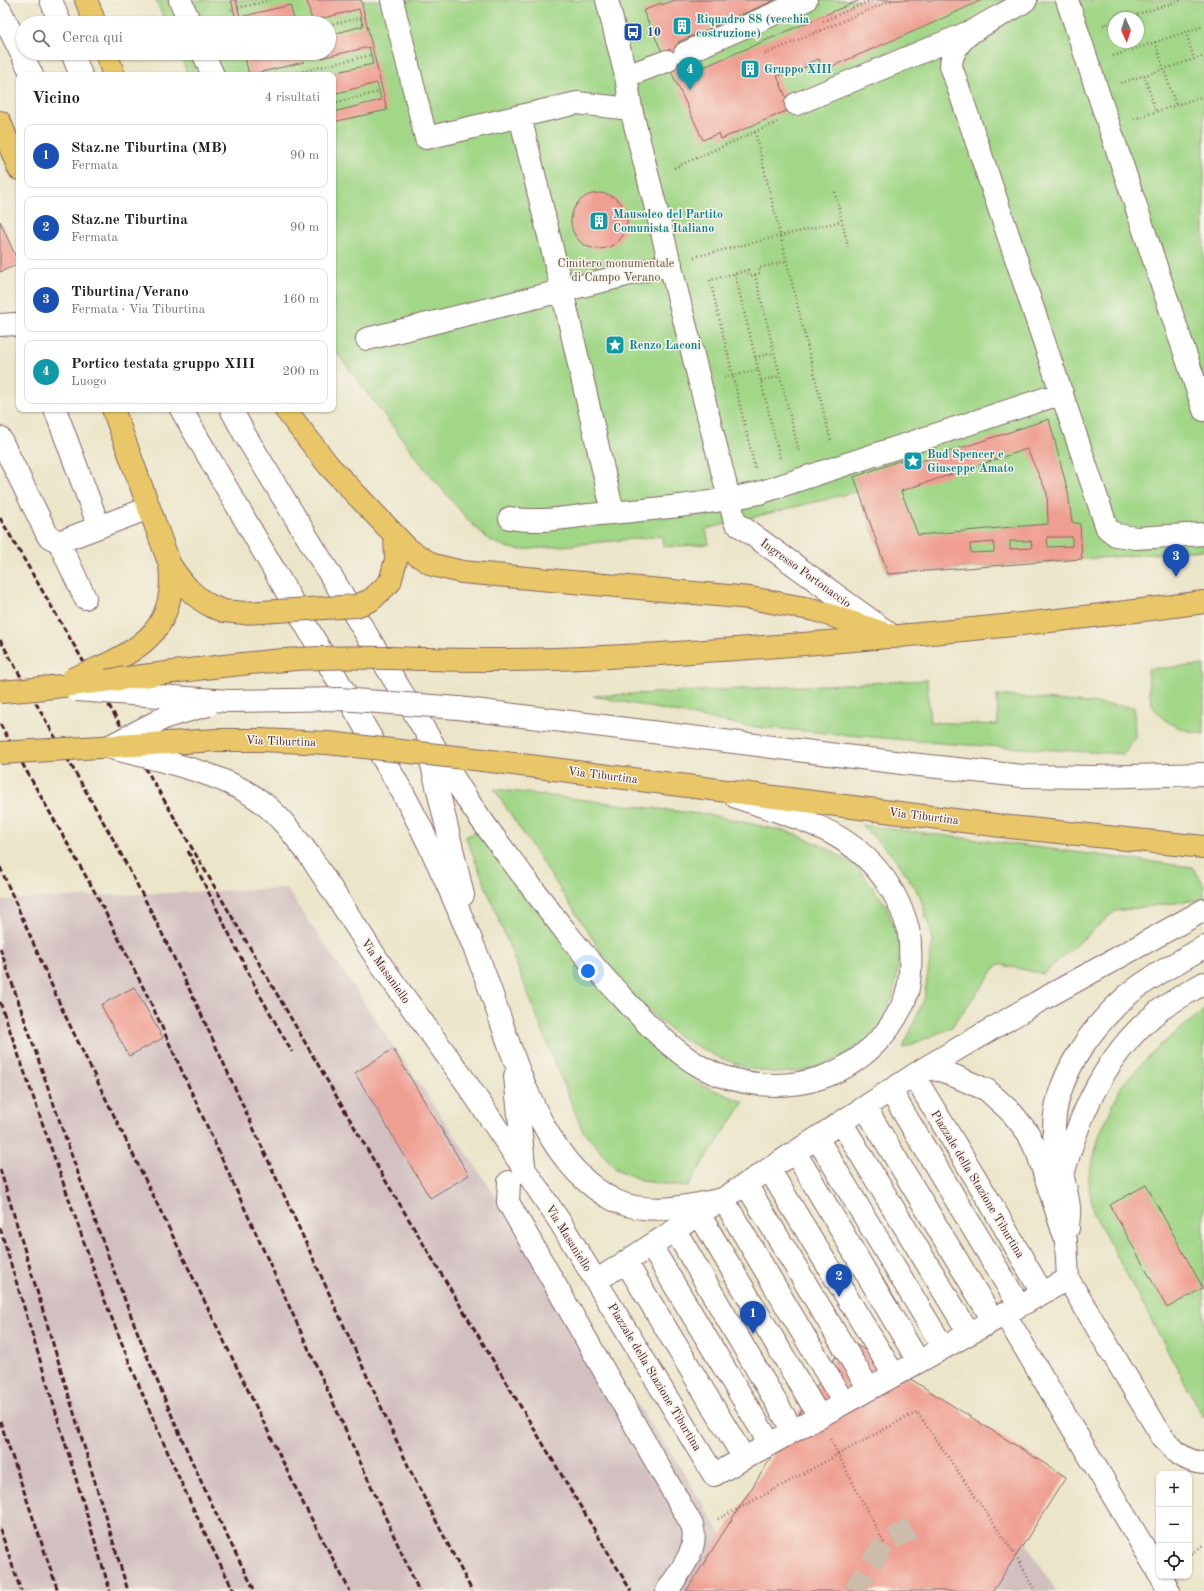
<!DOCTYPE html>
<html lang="it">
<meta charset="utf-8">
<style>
:root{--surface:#fff;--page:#f2f2f2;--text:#202124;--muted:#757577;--line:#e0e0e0;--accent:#7c3aed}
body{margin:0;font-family:"Old Standard TT",serif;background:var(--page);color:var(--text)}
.controls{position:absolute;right:12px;bottom:12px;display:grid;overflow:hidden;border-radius:8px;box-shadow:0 1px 3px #0004}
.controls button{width:36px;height:36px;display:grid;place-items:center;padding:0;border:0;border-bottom:1px solid var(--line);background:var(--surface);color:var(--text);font:20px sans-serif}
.compass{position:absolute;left:1108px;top:12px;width:36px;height:36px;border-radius:50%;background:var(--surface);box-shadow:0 1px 3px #0004;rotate:176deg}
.you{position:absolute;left:588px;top:971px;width:14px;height:14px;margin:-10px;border:3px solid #fff;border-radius:50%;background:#1a73e8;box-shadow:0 0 0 6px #1a73e833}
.badge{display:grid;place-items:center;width:26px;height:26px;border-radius:50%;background:var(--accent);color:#fff;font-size:13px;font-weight:700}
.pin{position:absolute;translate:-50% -33px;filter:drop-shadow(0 1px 2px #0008)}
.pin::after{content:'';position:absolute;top:21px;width:14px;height:12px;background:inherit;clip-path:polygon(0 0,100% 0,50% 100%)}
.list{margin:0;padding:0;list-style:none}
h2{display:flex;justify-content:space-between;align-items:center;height:52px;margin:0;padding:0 16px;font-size:17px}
h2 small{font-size:13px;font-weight:400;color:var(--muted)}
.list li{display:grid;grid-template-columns:26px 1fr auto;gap:12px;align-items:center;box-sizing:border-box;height:64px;margin:0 8px 8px;padding:0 8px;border:1px solid var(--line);border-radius:8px}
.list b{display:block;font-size:15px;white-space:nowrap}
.list p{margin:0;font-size:13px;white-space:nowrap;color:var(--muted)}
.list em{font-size:13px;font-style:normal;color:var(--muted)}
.icon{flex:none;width:22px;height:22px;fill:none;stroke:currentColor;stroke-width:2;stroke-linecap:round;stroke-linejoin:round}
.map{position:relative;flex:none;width:1204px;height:1591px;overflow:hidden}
.search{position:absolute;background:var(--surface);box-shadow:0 1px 3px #0004;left:16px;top:16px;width:320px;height:44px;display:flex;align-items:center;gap:10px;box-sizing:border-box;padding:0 14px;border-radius:22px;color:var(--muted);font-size:15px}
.panel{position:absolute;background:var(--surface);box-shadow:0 1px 3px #0004;left:16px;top:72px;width:320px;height:340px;border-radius:8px}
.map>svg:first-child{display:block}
</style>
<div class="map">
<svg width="1204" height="1591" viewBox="0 0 1204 1591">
<rect width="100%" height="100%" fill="#f7f3e8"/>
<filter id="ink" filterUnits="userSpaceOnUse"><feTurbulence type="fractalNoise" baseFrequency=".025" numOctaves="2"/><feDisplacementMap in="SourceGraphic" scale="8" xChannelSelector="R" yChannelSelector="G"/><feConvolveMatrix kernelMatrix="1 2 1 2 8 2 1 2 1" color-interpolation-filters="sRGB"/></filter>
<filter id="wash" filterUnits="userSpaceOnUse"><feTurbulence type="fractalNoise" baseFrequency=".012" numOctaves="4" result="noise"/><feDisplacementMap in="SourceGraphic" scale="16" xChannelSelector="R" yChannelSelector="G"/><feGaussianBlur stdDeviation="0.9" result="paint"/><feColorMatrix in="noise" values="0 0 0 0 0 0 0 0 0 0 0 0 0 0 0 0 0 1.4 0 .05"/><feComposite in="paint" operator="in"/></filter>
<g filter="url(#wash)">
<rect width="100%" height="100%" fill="#ebe5c9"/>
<!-- industrial -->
<path fill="#d2bfc0" d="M286,888L685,1474L723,1537L976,1463L1056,1591H0V900Z"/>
<!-- green -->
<path fill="#a2d788" stroke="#767b5a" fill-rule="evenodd" d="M156,0H1204V550L888,574L859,491L706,529L709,544L663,547L662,536L521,550L509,548L489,540L469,521L426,470L333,348V75H188L179,53H329V23H166ZM1114,18H1138V42H1114Z
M1204,665V734C1184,731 1156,722 1151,700C1148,691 1149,679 1148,669Z
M927,680L930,722L998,725L997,695L1134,707L1135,738L1124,754L952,744L746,726L593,696Z
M494,789L716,816L793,833L827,848L857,867L886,905L899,942L898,969L893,996L880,1025L860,1045L837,1059L804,1071L777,1073L747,1068L715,1056L677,1035L629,994Z
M861,825L1192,867L1204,884V899L1115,911L1043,974L998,964L951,1028L903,1048L924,999L933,939L920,896L896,859Z
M478,829L636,1028L699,1084L744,1102L687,1187L643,1181L616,1169L582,1130L466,837Z
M1204,1010V1416H1203L1093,1212L1088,1180L1099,1136L1122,1085L1156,1049Z"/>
<g id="blocks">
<!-- building -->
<path fill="#ef9f92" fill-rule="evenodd" d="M231,0H236L240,17L290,5L295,23H237Z
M311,0H361L387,110L333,122V112L381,100L377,83L333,94V75L328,74L373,64L371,55L369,47L321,58L319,53H329V35L363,26L359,9L312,21L307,1Z
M675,0H775L678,42L692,72L860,0H982L924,27L823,70L819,59L805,64L806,67L777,76L791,109L721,139L719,133L703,140L643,11L661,3L662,5Z
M244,53H302L304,62L249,75Z
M571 221a28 28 0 1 1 56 0a28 28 0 1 1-56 0Z
M0,221L19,264L0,272Z
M1049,419L1068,492L1072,522L1080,524L1082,559L888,574L854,477L902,460L903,467ZM1027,449L1047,493L1048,524L918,535L901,491ZM1047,537H1072V546L1048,547ZM1010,541H1031L1032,548L1010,549ZM994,542V552L971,553L970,544Z
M134,987L163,1038L129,1056L101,1005Z
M393,1049L469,1175L430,1198L355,1073Z
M1146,1185L1203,1288L1167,1308L1110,1205Z
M847,1339L1066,1477L1016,1556L993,1591H686Z"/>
</g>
</g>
<g filter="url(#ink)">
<use href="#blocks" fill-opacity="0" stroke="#826462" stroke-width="1"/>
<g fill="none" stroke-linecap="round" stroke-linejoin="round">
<!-- minor-tunnel -->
<path stroke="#cbbda9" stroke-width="22" stroke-dasharray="22 11" stroke-linecap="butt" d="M854,1591L884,1543L913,1528"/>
<!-- minor casing -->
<g stroke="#826462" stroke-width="24">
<path id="minor" d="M51,0L60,23
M180,0L190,23
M392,0L426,138L577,103L631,109
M607,0L626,76L631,109L735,522L887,632
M1026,0C1001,20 952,30 951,66L1107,528L1116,535L1136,538L1204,534
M1067,0L1204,410
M0,10L32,75
M72,53L81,75
M203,53L213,75
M685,53L806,0
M626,76L667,61
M796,104L967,33
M520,116L562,290L613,513
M0,325L15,324L19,326
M367,339L671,264
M55,409L99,527
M181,409L403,793C431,845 454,898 476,952C509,1031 533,1162 616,1201C648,1216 691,1206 723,1199
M231,409L245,435C296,519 347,602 398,686C422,725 445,766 471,805C486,827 502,848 518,869C548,909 576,947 610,984C638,1014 667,1048 703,1068C737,1086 784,1090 820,1078C858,1066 890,1036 905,999C911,983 911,964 910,946C910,928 903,912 895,896C860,831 801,820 736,797
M0,438L48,536L59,542L149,508
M510,518C536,523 563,518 589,515C646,510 703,505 759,493L1062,393
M59,542L85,598
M458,708L910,764L1022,776L1095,777L1204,774
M426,746L432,765L463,895
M310,856L381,965L463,1078L560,1222L714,1475L1068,1279
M925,1068L943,1071L987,1090L1012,1113L1028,1133L1038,1154L1066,1241L1068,1279L1161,1435C1173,1450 1184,1462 1204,1463
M515,1076L524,1165
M914,1076L990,1202L1042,1293
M890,1090L1019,1305
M865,1107L993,1320
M841,1122L969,1333
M817,1138L943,1347
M795,1152L918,1361
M769,1169L894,1375
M1063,1175C1079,1114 1108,1050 1160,1010C1174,1000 1189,992 1204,983
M509,1182L508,1202L692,1525C700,1549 679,1572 667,1591
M746,1184L869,1389
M723,1199L844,1403
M699,1214L819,1416
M1068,1228C1068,1221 1070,1213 1069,1207C1066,1181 1055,1157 1054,1132C1053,1079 1091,1027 1129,994C1151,976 1179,962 1204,947
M675,1230L793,1431
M651,1246L770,1444
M626,1262L744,1458
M596,1281L925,1068L1036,1003L1204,910
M1004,1313L1159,1573
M1161,1576L1169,1591"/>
</g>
<!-- major casing -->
<g stroke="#826462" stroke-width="24">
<path id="major" d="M427,659C540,663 651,655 764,647C911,636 1058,622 1204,602
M483,760L1010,827L1204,847"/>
</g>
<!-- highway casing -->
<g stroke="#826462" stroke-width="24">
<path id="highway" d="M86,0L95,23
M106,53L114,75
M0,122L19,169
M285,409L329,466L408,549L433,565L462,572L750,598L815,610L895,637
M170,565C182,583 193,597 213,607
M390,582L396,560L395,537
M94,670C145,649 177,624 170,565L113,409"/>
</g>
<!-- path -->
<path stroke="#826462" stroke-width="2.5" stroke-dasharray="1 3" stroke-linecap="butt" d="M238,8L272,0
M231,10L233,9
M1126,18L1182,0
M823,21L872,0
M329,25L361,18
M1103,25L1114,22
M1186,32L1194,59
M1155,42L1176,106
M765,54L892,0
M1113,56L1204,26
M287,75L371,55
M1144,75L1156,112
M1121,83L1204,56
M333,103L379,92
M1134,119L1204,96
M755,132L831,442
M674,168L777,122
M835,192L848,247
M694,257L842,221
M735,274L780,459
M755,275L799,452
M755,357L774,353
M724,377L758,370
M761,381L780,376
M755,468L710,280L748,270L750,276L760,273L759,268L786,261
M830,1439L884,1543
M718,1519C785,1485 850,1447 917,1412L1016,1556L1035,1591
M1189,1556L1204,1544"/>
<!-- minor -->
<use href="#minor" stroke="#fff" stroke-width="22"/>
<!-- major -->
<use href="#major" stroke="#e9c769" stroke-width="22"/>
<!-- highway -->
<use href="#highway" stroke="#e9c769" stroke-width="22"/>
<!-- rail -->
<path stroke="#4a1f2b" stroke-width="3" stroke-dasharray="6 3" stroke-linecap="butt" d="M0,518L381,1173L631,1591
M0,640L113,839L152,913L196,1003L410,1470L472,1591
M0,724L97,896L150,1001L419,1591
M188,851L257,990L292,1052
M0,867L62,1009L302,1501L350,1591
M0,948C75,1166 147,1386 255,1591
M0,1002L100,1288C140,1391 183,1493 234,1591
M0,1169L128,1591
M0,1228L110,1591
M0,1421L58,1591
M0,1529L21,1591"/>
<!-- minor-bridge casing -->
<g stroke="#826462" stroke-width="24" stroke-linecap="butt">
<path id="minor-bridge" d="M76,690L229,701L340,699L458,708
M108,747L166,717L208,705
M111,748C158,760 225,773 263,803C282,818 296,838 310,856"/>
</g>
<!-- major-bridge casing -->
<g stroke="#826462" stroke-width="24" stroke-linecap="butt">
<path id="major-bridge" d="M0,692C95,685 190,667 285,660C332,656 380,658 427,659
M0,753L217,740H260L328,743L483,760"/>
</g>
<!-- highway-bridge casing -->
<g stroke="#826462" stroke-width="24" stroke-linecap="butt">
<path id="highway-bridge" d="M213,607L224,611L244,613L356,606L371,600L390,582
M72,679L94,670"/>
</g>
<!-- minor-bridge -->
<use href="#minor-bridge" stroke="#fff" stroke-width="22"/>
<!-- major-bridge -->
<use href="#major-bridge" stroke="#e9c769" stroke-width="22"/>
<!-- highway-bridge -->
<use href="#highway-bridge" stroke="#e9c769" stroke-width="22"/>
</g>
</g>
<!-- icons -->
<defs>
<g id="building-square" transform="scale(1)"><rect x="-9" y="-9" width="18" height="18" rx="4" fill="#0f9aa8" stroke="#f7f3e8"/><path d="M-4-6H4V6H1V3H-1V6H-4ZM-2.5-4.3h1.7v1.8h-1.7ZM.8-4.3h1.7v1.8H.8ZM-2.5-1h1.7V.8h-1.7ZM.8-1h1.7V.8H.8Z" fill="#fff"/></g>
<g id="bus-square" transform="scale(1)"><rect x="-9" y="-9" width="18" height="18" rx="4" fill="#1a4fb4" stroke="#f7f3e8"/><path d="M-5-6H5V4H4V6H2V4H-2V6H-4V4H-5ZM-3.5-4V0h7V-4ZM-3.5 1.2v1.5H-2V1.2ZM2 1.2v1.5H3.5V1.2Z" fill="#fff"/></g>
<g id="sight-square" transform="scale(1)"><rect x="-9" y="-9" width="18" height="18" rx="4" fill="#0f9aa8" stroke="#f7f3e8"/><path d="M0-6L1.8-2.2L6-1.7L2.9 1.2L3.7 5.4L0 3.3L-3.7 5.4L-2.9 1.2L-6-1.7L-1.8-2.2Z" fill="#fff"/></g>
</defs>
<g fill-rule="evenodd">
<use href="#building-square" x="682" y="26"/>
<use href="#bus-square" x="633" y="32"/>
<use href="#building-square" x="750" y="69"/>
<use href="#building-square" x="599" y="221"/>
<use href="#sight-square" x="615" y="345"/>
<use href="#sight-square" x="913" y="461"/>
</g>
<g text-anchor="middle" stroke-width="3" stroke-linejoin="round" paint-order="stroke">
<!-- culture labels -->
<g font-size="12" font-weight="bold" fill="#0d838f" stroke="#f7f3e8" text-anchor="start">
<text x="696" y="23">Riquadro 88 (vecchia<tspan x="696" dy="14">costruzione)</tspan></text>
<text x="764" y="73">Gruppo XIII</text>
<text x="613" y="218">Mausoleo del Partito<tspan x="613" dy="14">Comunista Italiano</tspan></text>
<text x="629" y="349">Renzo Laconi</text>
<text x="927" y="458">Bud Spencer e<tspan x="927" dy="14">Giuseppe Amato</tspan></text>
</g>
<!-- transit labels -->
<g font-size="12" font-weight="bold" fill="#164399" stroke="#f7f3e8" text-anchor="start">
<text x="647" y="36">10</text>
</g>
<!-- park labels -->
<g font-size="12" fill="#604d42" stroke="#f7f3e8">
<text x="616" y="267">Cimitero monumentale<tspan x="616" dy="14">di Campo Verano</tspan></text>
</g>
<!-- street labels -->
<g font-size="12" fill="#4a1f2b" stroke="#f7f3e8">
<text transform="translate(806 573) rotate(36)" y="4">Ingresso Portonaccio</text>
<text transform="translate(281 741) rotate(2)" y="4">Via Tiburtina</text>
<text transform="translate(603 775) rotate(7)" y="4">Via Tiburtina</text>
<text transform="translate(924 816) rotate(7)" y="4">Via Tiburtina</text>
<text transform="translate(386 971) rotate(55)" y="4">Via Masaniello</text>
<text transform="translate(978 1184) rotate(59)" y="4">Piazzale della Stazione Tiburtina</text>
<text transform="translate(569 1238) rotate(58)" y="4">Via Masaniello</text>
<text transform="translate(655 1377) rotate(59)" y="4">Piazzale della Stazione Tiburtina</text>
</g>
</g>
</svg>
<div class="controls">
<button>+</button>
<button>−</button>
<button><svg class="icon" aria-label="locate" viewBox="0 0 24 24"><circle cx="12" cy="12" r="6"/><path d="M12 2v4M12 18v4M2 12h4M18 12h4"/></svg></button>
</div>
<svg class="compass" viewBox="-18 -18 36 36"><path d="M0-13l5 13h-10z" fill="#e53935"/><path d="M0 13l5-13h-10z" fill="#757577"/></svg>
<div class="you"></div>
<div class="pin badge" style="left:753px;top:1334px;background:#1a4fb4">1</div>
<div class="pin badge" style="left:839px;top:1297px;background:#1a4fb4">2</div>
<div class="pin badge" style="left:1176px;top:577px;background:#1a4fb4">3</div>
<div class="pin badge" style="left:690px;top:90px;background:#0f9aa8">4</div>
<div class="search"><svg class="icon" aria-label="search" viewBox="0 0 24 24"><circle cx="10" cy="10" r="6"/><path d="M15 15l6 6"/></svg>Cerca qui</div>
<section class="panel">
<h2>Vicino<small>4 risultati</small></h2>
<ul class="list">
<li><span class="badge" style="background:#1a4fb4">1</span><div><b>Staz.ne Tiburtina (MB)</b><p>Fermata</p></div><em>90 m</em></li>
<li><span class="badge" style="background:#1a4fb4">2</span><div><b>Staz.ne Tiburtina</b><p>Fermata</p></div><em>90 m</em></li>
<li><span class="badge" style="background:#1a4fb4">3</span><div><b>Tiburtina/Verano</b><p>Fermata · Via Tiburtina</p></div><em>160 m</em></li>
<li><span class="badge" style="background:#0f9aa8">4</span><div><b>Portico testata gruppo XIII</b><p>Luogo</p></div><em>200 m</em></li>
</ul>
</section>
</div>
